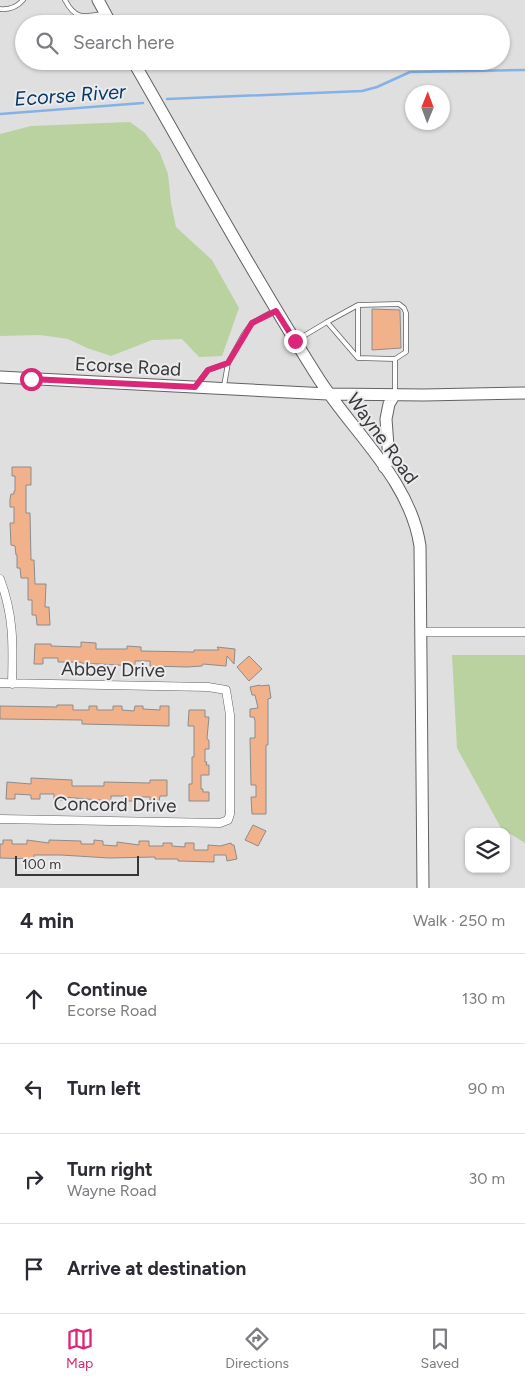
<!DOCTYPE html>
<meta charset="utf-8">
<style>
:root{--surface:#fff;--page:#f2f2f3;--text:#2b2b33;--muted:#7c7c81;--line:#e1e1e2;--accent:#db2777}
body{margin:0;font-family:Figtree,sans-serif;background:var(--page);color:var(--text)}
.controls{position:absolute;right:15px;bottom:15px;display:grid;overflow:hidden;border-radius:10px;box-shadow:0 1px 4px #0004}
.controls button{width:45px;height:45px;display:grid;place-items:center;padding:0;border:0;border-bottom:1px solid var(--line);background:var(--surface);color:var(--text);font:25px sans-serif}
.compass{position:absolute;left:405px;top:85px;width:45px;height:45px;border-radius:50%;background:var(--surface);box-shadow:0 1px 4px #0004;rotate:1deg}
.scale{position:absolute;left:15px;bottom:12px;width:124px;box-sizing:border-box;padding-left:5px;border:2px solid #373738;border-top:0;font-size:14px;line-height:18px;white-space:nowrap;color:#373738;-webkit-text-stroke:4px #ececee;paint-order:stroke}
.stop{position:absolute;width:15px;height:15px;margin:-11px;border:4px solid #db2777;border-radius:50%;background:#fff}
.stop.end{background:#db2777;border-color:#fff;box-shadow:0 1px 5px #0008}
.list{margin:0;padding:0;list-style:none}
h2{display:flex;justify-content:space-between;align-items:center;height:65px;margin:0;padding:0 20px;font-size:21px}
h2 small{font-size:16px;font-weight:400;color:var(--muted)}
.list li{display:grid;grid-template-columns:32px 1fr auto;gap:15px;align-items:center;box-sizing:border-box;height:90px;padding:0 20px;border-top:1px solid var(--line)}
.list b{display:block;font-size:19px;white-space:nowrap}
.list p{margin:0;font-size:16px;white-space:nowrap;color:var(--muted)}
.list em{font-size:16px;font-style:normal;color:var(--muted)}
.icon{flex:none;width:28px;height:28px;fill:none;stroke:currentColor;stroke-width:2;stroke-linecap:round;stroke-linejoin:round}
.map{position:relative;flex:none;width:525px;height:888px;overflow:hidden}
.search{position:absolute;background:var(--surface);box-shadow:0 1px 4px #0004;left:15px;right:15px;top:15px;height:55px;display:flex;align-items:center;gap:12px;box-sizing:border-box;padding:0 18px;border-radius:28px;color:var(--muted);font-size:19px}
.sheet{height:425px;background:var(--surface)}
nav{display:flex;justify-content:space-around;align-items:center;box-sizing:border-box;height:70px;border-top:1px solid var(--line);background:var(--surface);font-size:14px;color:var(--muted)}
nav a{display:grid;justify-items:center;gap:2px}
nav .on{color:var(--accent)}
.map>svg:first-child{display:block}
</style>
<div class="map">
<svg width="525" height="888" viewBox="0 0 525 888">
<rect width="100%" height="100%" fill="#dfdfe0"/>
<!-- green -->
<path fill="#b9d2a0" d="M130,122L145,133L160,153L168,174L171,203L176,227L212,260L239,308L222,356L199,357L182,339L152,340L111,356L87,348L68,339L40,335L0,336V134L31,126Z
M452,655H525V843L501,828L457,748Z"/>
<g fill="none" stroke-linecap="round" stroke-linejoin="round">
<!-- stream -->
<path stroke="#84b2e6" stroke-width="2.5" d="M167,99L362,91L377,87L410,72L525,70
M0,114L143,103"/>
</g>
<!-- building -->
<path fill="#f1b18b" stroke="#8d8c8b" d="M372,309L400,310L401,348L372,350Z
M12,467H31V485H26V513H30L31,560H34L35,584H46L45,607H49L50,625H37L36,615H32V600H28V578H21L20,568H17V555H16L15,546L11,545L10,523H14V507H10V499L11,494H14V491H15V476H12Z
M81,642L96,643V649H127V646L141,647V651L194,652V650H219L217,647L235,649L234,664L227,656L226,666L203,664L202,666L187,667L150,666V661H135V666L81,663V662H58V658H43V664H34L35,644H51V646L81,647Z
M249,656L262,669L249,681L237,667Z
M260,685V686L269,685L271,698L268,699V745H266V814H252L251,797H256V785H251L250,738H255V721L254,717H250V709L258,708L255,695H252L250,687Z
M57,705H73V710H89V706H97V710H113V706H122V710L134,711L135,706H143V709L160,710V706H169V726L82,724V720L0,719V706L57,707Z
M189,710H205V717H209L207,738L209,741V749H205V762H207L206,765H209V775H201V789H203V792H209V801H189V784H192V757H194V726H188Z
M31,778L72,780V786H104V782L150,783V780H167V796H160L159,801H150V797H135V801H126V796H111V801L63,797V800H54V794H40V799H31V795L15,794V799H6L7,782L31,784Z
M253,825L266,831L258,846L245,840Z
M3,840H12V844H27V840L49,843V840L81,841V844H94V840L103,841V845L117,846V842L139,845V841H149V846H163V843H172V846L185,847V843H194V850H208V845L220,846L231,843L232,845H234L237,859L227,861L226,855H214V862L178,861V859H155V857L109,858L61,855H34V859L0,858V844H3Z"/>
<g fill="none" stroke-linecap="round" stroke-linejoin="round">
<!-- lane casing -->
<g stroke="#626264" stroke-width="5.5">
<path id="lane" d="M65,0C75,19 82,17 102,14
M0,9C9,10 17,7 23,0
M327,322L358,305L399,304L404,308L406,313V352L395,359
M297,340L327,322L358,358L395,359V392
M358,358V305
M197,385L208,370L228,363
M224,386L228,363L244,334L252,323L274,311"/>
</g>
<!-- street casing -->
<g stroke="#626264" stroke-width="9">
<path id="street" d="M0,579C14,616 13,645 12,684
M421,632H525
M0,683L208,687L226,690L230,715V814L228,820L220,823L0,819"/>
</g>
<!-- secondary casing -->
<g stroke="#626264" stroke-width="13">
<path id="secondary" d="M98,0L111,24
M133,61C194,167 252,273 317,376C352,432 410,479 420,546L423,888
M0,377L328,394L424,395L525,393
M384,467L389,460L386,419L389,404L395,394"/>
</g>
<!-- lane -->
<use href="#lane" stroke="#fff" stroke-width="4"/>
<!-- street -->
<use href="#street" stroke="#fff" stroke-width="8"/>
<!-- secondary -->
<use href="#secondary" stroke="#fff" stroke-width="11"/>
</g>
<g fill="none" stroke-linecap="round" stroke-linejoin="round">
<!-- route -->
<path stroke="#db2777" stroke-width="6" d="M31,379L195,387L208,370L228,363L252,323L276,311L295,341"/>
</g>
<g text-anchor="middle" stroke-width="4" stroke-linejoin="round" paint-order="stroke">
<!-- street labels -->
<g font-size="19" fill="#373738" stroke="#ececee">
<text transform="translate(128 366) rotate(3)" y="7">Ecorse Road</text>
<text transform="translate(383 438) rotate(54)" y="7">Wayne Road</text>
<text transform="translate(113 669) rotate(1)" y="7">Abbey Drive</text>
<text transform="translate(115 804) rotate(1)" y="7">Concord Drive</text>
</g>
<!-- water labels -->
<g font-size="20" font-style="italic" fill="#073968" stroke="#ececee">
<text transform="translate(70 95) rotate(-4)" y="7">Ecorse River</text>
</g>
</g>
</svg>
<div class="controls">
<button><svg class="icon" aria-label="layers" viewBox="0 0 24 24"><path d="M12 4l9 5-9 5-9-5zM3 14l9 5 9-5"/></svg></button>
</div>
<svg class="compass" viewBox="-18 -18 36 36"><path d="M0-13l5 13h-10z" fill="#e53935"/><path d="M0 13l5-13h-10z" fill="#7c7c81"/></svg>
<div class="scale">100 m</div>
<div class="stop" style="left:31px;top:379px"></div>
<div class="stop end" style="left:295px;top:341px"></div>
<div class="search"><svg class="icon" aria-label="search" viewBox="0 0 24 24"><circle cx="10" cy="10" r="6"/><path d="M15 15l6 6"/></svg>Search here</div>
</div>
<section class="sheet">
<h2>4 min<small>Walk · 250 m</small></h2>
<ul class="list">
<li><svg class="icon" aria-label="ahead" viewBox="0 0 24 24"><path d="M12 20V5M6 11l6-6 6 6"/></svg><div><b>Continue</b><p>Ecorse Road</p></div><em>130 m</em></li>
<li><svg class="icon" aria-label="left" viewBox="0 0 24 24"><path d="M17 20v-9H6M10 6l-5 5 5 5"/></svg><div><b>Turn left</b></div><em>90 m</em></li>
<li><svg class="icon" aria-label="right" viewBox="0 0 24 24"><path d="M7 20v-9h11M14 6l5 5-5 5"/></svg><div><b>Turn right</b><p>Wayne Road</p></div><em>30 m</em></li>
<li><svg class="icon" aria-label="arrive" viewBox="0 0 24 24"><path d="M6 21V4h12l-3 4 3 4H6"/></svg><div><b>Arrive at destination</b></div></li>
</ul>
</section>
<nav>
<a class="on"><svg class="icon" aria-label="map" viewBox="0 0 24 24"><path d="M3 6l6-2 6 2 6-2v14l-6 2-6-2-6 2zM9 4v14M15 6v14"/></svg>Map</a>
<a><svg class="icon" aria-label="directions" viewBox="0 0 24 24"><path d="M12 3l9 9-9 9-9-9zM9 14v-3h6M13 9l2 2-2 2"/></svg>Directions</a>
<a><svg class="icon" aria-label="saved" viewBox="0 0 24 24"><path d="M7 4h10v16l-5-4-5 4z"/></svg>Saved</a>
</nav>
